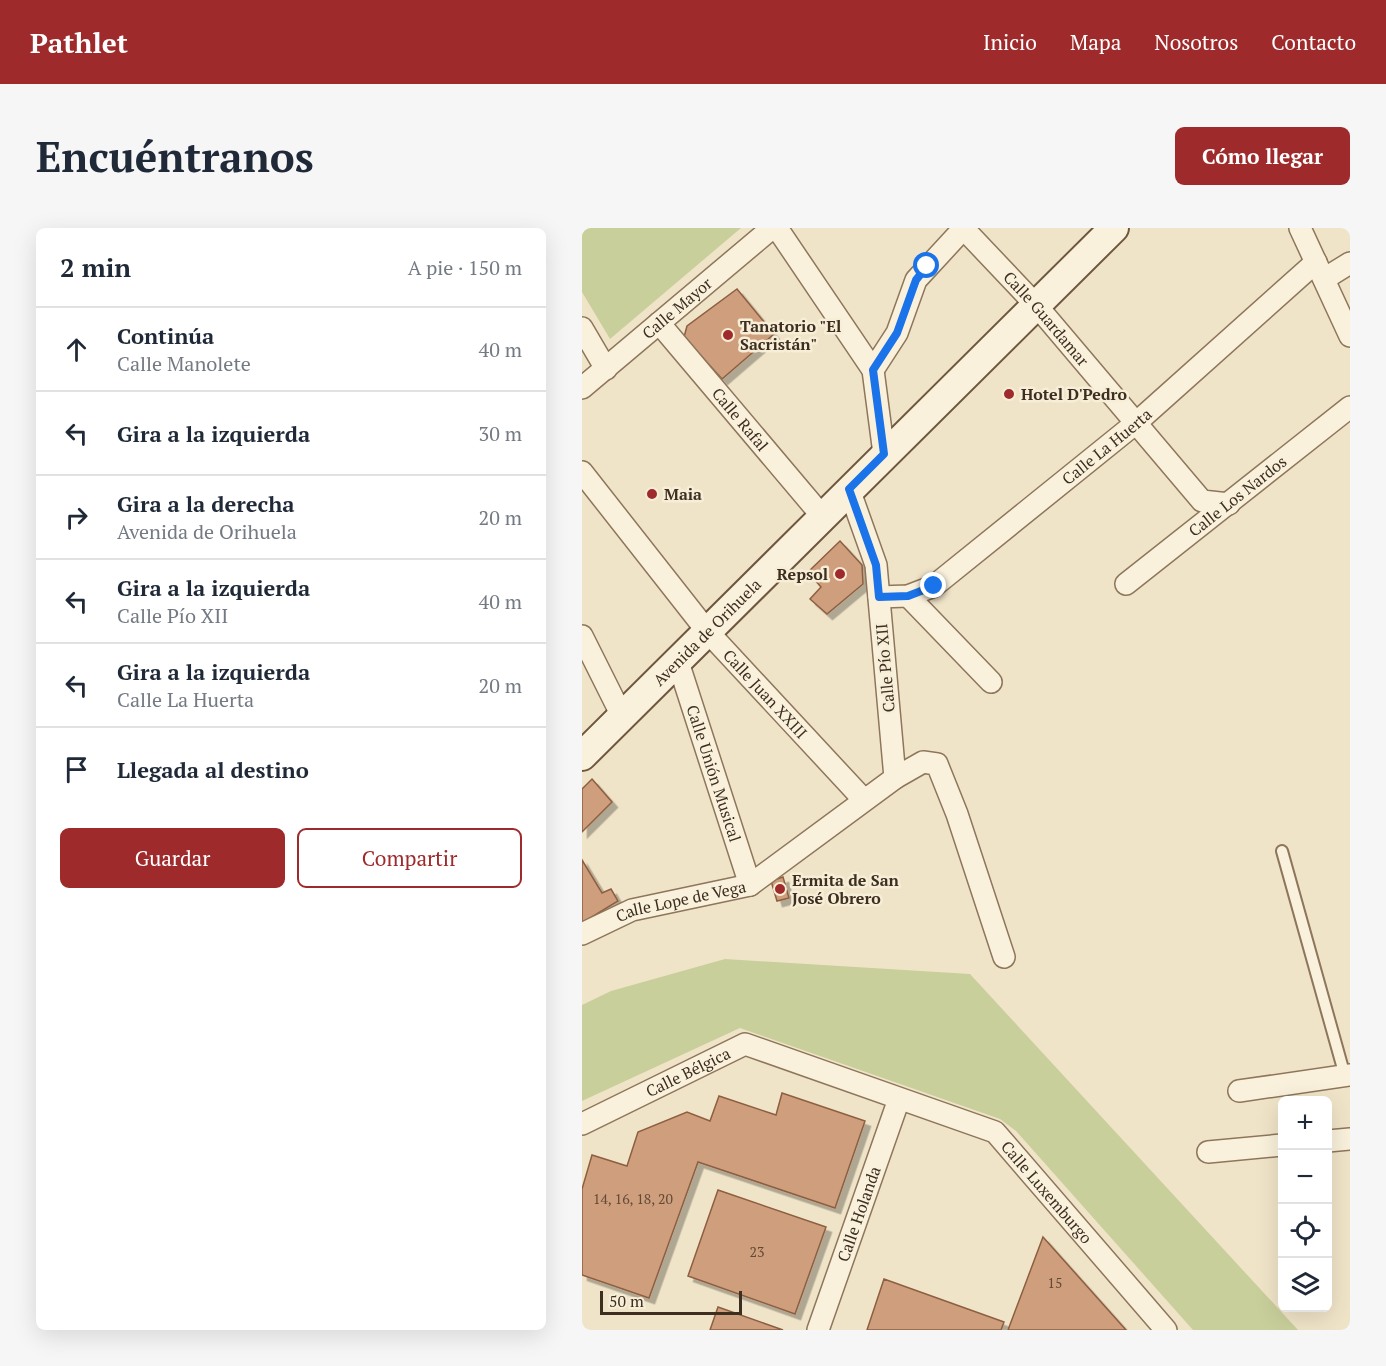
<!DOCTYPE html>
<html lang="es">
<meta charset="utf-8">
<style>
:root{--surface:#fff;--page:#f6f6f7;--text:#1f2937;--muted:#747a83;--line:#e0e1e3;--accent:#9e2a2b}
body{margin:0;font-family:"PT Serif",serif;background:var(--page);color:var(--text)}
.controls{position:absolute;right:18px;bottom:18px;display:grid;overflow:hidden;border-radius:9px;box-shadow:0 6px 24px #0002}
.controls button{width:54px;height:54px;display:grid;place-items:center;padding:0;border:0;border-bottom:2px solid var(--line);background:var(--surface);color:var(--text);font:30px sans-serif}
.scale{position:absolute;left:18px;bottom:15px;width:142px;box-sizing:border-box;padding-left:6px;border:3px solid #3d2e20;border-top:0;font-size:16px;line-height:21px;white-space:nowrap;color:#3d2e20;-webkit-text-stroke:4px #f7eed8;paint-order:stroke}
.stop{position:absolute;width:18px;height:18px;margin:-14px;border:4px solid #1a73e8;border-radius:50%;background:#fff}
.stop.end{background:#1a73e8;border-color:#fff;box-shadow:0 2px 6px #0008}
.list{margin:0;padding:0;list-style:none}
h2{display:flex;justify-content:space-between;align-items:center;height:78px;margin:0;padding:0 24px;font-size:26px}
h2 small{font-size:20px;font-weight:400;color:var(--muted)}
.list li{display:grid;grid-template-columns:39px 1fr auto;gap:18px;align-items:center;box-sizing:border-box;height:84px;padding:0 24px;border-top:2px solid var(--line)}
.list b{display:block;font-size:22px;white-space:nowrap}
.list p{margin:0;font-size:20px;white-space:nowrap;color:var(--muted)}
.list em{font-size:20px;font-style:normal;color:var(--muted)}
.actions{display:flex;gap:12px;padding:18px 24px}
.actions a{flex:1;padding:14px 0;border:2px solid var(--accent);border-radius:9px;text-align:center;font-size:21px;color:var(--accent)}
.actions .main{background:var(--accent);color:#fff}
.icon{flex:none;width:33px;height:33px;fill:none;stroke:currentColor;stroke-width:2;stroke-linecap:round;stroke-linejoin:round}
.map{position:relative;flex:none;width:768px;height:1102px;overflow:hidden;border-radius:9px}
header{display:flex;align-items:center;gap:36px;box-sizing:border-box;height:84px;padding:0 30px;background:var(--accent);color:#fff}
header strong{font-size:28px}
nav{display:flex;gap:33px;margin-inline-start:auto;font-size:21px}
.intro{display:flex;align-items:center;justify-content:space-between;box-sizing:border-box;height:144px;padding:0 36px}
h1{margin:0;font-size:42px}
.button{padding:15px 27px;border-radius:9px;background:var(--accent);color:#fff;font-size:21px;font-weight:700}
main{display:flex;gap:36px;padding:0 36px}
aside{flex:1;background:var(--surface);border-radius:9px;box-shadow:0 6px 24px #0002}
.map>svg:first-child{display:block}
</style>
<header>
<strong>Pathlet</strong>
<nav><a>Inicio</a><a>Mapa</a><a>Nosotros</a><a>Contacto</a></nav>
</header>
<div class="intro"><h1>Encuéntranos</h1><a class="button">Cómo llegar</a></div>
<main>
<aside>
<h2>2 min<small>A pie · 150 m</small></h2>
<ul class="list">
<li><svg class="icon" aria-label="ahead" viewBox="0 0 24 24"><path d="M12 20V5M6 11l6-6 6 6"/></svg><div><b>Continúa</b><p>Calle Manolete</p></div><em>40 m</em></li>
<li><svg class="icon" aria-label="left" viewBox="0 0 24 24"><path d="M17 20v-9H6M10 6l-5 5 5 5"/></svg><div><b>Gira a la izquierda</b></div><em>30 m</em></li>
<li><svg class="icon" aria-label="right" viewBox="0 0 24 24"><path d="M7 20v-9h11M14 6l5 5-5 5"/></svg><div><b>Gira a la derecha</b><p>Avenida de Orihuela</p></div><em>20 m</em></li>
<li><svg class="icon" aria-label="left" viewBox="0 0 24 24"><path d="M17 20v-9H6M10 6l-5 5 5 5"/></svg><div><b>Gira a la izquierda</b><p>Calle Pío XII</p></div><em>40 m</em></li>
<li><svg class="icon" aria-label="left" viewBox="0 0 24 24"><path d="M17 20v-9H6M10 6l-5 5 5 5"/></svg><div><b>Gira a la izquierda</b><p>Calle La Huerta</p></div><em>20 m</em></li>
<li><svg class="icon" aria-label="arrive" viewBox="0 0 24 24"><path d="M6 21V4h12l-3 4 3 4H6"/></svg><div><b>Llegada al destino</b></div></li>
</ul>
<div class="actions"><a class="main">Guardar</a><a>Compartir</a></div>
</aside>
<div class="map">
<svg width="768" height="1102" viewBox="0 0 768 1102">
<defs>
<filter id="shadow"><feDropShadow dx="5.5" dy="5.5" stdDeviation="0" flood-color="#0004"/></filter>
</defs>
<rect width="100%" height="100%" fill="#f0e4c8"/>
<!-- green -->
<path fill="#c9cf9b" d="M0,0H159L28,111L0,64Z
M143,731L388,746L716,1102H611L434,903L418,891L158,800L0,873V777L29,763Z"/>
<!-- building -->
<path fill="#cf9f7d" stroke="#8d5f41" stroke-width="1.5" filter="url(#shadow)" d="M155,61L192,106L140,151L102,109L105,98Z
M258,313L280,337L281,356L245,386L228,371L239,359L226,344Z
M10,551L30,574L0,604V561Z
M0,632L20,665L29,661L36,673L0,695Z
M201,649L207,670L195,673L189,653Z
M200,865L283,893L253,980L116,934L67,1070L0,1047V961L10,927L45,938L56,904L105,884L128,893L137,868L194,887Z
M136,962L244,999L213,1086L106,1048Z
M461,1009L544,1102H426Z
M302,1051L422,1094L419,1102H285Z
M136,1079L201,1102H128Z"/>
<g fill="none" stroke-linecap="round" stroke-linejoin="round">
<!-- lane casing -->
<g stroke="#8d765c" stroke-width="14">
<path id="lane" d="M700,623L763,848"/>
</g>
<!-- street casing -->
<g stroke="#8d765c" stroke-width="24">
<g id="street">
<path d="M195,0L291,142L302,226"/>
<path id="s1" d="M381,0L454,77L620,273L647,276"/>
<path d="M718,0L768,108"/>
<path d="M742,51L768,35"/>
<path id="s2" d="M77,95L240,288"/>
<path d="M0,100L24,141"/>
<path d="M291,142L315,105L334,52L382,0"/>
<path id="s3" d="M0,160L190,0"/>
<path id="s4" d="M0,244L125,403L282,572"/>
<path id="s5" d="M544,356L768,179"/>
<path d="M326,368L409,454"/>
<path id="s6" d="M297,369L326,368L352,358L554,195L734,34"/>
<path d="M0,408L40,488"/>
<path id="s7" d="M96,434L168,657"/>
<path d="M313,550L341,534L355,536L375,586L422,729"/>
<path id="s8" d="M0,706L50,682L168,657L313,550L294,337L267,261"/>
<path d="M657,863L768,847"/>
<path id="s9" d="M0,896L163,816L413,904L584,1102"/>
<path d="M746,913L768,911"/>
<path d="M626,924L700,917"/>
<path id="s10" d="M236,1102L317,871"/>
</g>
</g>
<!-- secondary casing -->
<g stroke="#6f573f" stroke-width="32">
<g id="secondary">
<path id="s11" d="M0,528L532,0"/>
</g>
</g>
<!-- lane -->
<use href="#lane" stroke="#faf1dc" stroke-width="10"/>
<!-- street -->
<use href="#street" stroke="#faf1dc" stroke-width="21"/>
<!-- secondary -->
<use href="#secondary" stroke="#faf1dc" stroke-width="28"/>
</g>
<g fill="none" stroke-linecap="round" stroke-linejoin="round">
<!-- route -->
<path stroke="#1a73e8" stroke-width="8" d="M345,38L334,52L315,105L291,142L302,226L267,261L294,337L297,369L326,368L352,358"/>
</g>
<!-- markers -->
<g fill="#9e2a2b" stroke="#f7eed8" stroke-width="2">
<circle cx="146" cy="107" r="6"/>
<circle cx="427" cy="166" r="6"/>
<circle cx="70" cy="266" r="6"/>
<circle cx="258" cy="346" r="6"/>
<circle cx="198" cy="661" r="6"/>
</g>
<g text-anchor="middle" stroke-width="5" stroke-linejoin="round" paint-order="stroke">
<!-- number labels -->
<g font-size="14" fill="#624a37">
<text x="51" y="976">14, 16, 18, 20</text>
<text x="175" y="1029">23</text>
<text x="473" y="1060">15</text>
</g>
<!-- street labels -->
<g font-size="16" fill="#3d2e20" stroke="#f7eed8">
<text dy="6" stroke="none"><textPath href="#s3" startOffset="124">Calle Mayor</textPath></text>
<text dy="6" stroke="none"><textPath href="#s1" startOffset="123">Calle Guardamar</textPath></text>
<text dy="6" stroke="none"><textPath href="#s2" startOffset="126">Calle Rafal</textPath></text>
<text dy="6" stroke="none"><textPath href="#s6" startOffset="279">Calle La Huerta</textPath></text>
<text dy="6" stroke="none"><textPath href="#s5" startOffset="142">Calle Los Nardos</textPath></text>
<text dy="6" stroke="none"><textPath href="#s11" startOffset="176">Avenida de Orihuela</textPath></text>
<text transform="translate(303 440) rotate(-95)" y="6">Calle Pío XII</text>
<text dy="6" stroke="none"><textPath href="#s4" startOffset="288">Calle Juan XXIII</textPath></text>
<text dy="6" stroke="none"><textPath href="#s7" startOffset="117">Calle Unión Musical</textPath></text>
<text dy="6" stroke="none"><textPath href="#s8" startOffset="105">Calle Lope de Vega</textPath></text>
<text dy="6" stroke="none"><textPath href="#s9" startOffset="118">Calle Bélgica</textPath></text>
<text dy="6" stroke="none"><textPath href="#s9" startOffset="526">Calle Luxemburgo</textPath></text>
<text dy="6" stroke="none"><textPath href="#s10" startOffset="123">Calle Holanda</textPath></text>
</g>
<!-- poi labels -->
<g font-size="16" font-weight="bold" fill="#3d2e20" stroke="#f7eed8" text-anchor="start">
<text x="158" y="104">Tanatorio "El<tspan x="158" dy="18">Sacristán"</tspan></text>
<text x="439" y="172">Hotel D'Pedro</text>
<text x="82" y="272">Maia</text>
<text x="246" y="352" text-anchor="end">Repsol</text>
<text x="210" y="658">Ermita de San<tspan x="210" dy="18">José Obrero</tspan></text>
</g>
</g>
</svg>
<div class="controls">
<button>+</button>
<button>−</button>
<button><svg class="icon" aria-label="locate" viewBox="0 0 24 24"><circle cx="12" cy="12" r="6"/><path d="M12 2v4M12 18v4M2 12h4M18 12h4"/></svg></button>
<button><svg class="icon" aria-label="layers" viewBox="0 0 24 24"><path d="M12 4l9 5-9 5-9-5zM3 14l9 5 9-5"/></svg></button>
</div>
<div class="scale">50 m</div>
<div class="stop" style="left:345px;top:38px"></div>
<div class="stop end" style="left:352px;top:358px"></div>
</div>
</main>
